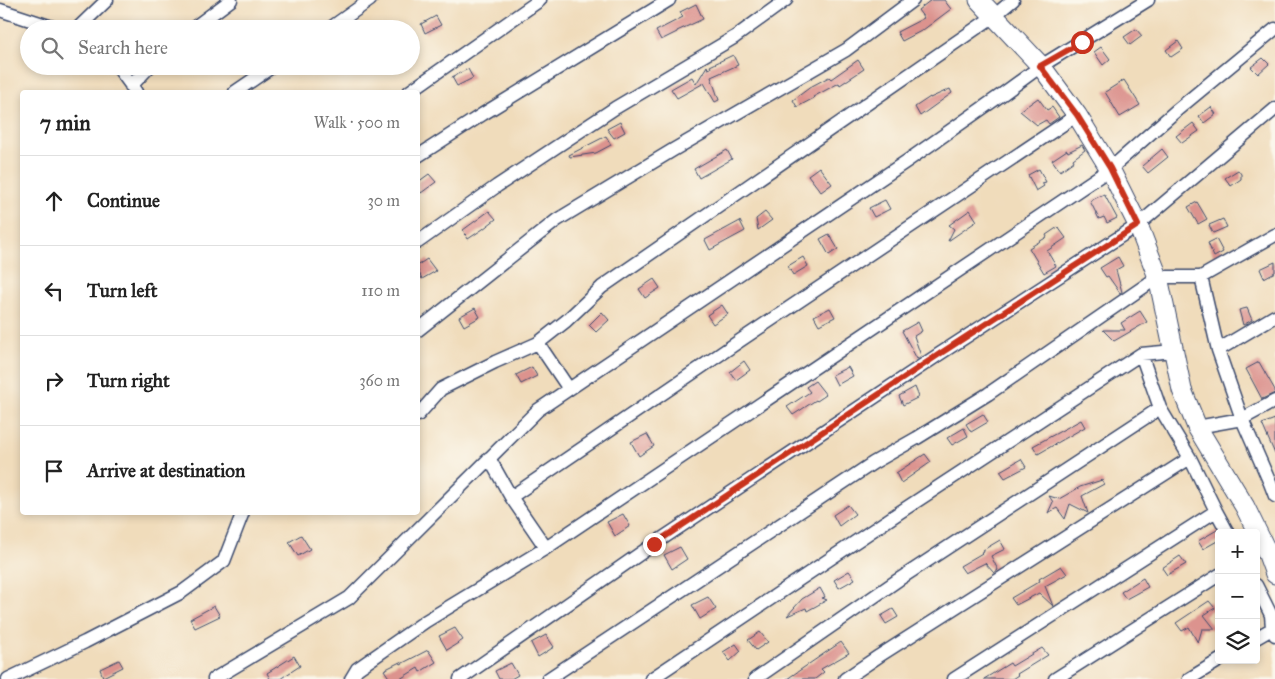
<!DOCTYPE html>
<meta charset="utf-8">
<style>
:root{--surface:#fff;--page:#f6f6f6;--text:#222;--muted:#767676;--line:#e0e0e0}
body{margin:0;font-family:"IM FELL Great Primer",serif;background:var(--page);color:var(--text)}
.controls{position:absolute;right:15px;bottom:15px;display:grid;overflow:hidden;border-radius:5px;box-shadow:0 2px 8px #0003}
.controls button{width:45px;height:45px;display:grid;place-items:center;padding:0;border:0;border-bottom:1px solid var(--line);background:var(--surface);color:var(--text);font:25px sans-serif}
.stop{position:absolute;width:15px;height:15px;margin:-11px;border:4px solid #c8321e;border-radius:50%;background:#fff}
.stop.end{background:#c8321e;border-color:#fff;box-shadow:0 1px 5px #0008}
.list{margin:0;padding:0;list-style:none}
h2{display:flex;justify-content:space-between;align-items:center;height:65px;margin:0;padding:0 20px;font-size:21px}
h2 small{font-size:16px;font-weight:400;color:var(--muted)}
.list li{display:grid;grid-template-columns:32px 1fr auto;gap:15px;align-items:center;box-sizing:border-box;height:90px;padding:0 20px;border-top:1px solid var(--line)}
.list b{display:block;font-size:19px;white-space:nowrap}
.list em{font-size:16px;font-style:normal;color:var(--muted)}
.icon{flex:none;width:28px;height:28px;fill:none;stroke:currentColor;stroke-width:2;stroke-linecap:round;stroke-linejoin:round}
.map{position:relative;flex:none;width:1275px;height:679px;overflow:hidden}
.search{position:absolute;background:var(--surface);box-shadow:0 2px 8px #0003;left:20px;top:20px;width:400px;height:55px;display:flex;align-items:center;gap:12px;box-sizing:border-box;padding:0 18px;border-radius:28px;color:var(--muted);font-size:19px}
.panel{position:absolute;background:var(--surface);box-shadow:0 2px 8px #0003;left:20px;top:90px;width:400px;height:425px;border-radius:5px}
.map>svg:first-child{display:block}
</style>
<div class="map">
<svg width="1275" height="679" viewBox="0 0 1275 679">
<rect width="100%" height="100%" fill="#fbf7ec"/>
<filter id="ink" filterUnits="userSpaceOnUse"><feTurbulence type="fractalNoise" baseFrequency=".02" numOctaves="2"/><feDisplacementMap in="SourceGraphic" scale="10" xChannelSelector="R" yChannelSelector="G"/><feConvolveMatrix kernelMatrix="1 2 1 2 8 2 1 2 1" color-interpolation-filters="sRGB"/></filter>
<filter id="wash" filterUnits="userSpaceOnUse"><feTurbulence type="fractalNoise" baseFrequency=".0096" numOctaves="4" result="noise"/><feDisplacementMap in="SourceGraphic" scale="20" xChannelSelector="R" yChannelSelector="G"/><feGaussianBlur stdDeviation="1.12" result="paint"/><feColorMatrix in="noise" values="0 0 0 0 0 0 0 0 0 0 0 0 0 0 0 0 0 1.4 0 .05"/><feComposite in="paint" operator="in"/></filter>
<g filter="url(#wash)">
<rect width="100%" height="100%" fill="#f0dcbb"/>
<g id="blocks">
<!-- building -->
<path fill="#dc938e" d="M931,0H944L951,9L923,30L902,41L897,32L924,18L918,10Z
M696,4L703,19L677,31V32L661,40L656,31L683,17L680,12Z
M436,16L441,25L425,33L421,24Z
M1136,29L1142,36L1130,45L1124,37Z
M1178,41L1183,49L1171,57L1166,50Z
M1101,47L1110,59L1103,65L1094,52Z
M733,55L738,65L711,77L719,100L715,102L704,83L677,98L671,89L692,77L696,84L707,66L708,69L711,68L710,66Z
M1263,58L1269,64L1258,74L1251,67Z
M858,60L864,69L840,85L839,83L813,97L814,98L797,107L793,100L812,86L829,77L831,79Z
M468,69L473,78L457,86L452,77Z
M1124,80L1140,105L1120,117L1105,92Z
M950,89L952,93L920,116L915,107L930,97V98Z
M1038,98L1047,110L1052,107L1059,117L1049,124L1046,120L1037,125L1020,111Z
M1211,107L1216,114L1204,123L1199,116Z
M620,122L625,132L614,138L607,129Z
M1193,123L1199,131L1182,143L1176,136Z
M606,136L611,145L596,153L570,157L569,155Z
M1082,145L1085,150L1073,159L1074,161L1060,171L1052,160L1067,150L1068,152Z
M1162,149L1168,157L1148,173L1142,166Z
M727,150L732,159L699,178L694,169Z
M819,167L832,184L821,192L808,175Z
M1039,169L1046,182L1042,183L1044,186L1036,191L1028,175Z
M1238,170L1241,174V179L1231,186L1225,178Z
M429,174L436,182L421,193L418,188V182Z
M1104,194L1117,218L1107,223L1104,217L1099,219L1090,201Z
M885,200L890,209L874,217L869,208Z
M1197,202L1207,219L1198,224L1188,207Z
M970,210L977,221L948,241L954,229L949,225Z
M489,211L496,219L483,229L468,239L463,230Z
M765,212L772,220L758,230L756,219Z
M1223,219L1227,227L1213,233L1209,225Z
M740,221L745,231L710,250L705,240Z
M1058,227L1066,238L1047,251L1056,266L1044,273L1029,248L1047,237L1046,235Z
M829,234L838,249L829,255L820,239Z
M1216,239L1223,252L1214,257L1208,243Z
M803,257L808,266L793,275L788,266Z
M1118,257L1123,266L1116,270L1122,292L1120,293L1108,276L1106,277L1100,268Z
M427,259L436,271L422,279L418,270V265Z
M1275,262V272L1264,278L1260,269Z
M654,279L660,288L645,298L639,289Z
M722,305L728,314L713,324L707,315Z
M475,308L480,317L464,326L459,317Z
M830,308L835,317L819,325L814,316Z
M1247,308L1252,320L1243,325L1239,310Z
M1140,311L1147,322L1114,341L1103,330H1125L1121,323Z
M602,312L609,320L596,332L589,325Z
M918,322L922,331L914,336L921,356L917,359L902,331Z
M744,361L750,370L736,380L730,372Z
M1259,362L1275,390V393L1262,399L1246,369Z
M532,367L537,376L521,384L516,375Z
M848,367L853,376L837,385L832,375Z
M815,381L826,395L817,401L816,400L793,415L787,407L810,392L806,387Z
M915,387L919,397L903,405L899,396Z
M983,414L988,422L971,432L966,424Z
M1275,419V454L1262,424Z
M1081,420L1085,427L1038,454L1033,446Z
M964,428L968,436L952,445L947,438Z
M647,434L654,446L639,456L631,442Z
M925,454L931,462L901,483L896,473Z
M1021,459L1026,467L1005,478L1000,471Z
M1102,480L1104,484L1082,496L1088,513L1070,504L1065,519L1057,508L1048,513L1053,502L1049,496L1059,499L1080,487Z
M848,505L855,514L839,526L833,515Z
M623,514L630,526L615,536L607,522Z
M1217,530L1219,533V540L1203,549L1198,541Z
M301,535L310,549L298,556L289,542Z
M1000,540L1005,549L991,556L998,570L994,573L985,563L965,573L960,566L984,552L983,550Z
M680,547L687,559L672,569L664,555Z
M1180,556L1186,564L1167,575L1162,568Z
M1061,566L1067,574L1045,586L1053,606L1039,593L1016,605L1011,598L1040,581L1039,579Z
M849,571L855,579L839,588L834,580Z
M1143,578L1148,587L1126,599L1121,592Z
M820,588L825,597L822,598L827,600L807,611L806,608L787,616L802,599Z
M708,597L716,609L700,619L692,605Z
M1209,601L1215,608L1204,615L1215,629H1202L1198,643L1189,627L1182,631L1176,623Z
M214,606L220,616L195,628L190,619Z
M893,609L898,617L886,624L881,616Z
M455,628L463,640L447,650L439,636Z
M760,632L768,642L756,650L748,640Z
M546,635L554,647L538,657L531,643Z
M841,642L849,653L821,669L824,672L815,679H787Z
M736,644L741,651L730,661L723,652Z
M1042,648L1048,655L1017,674L1018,675L1012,679H984L1010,663L1012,666Z
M428,650L436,662L420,672L418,668L400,679H390L384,670L400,662L401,664Z
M294,656L300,666L280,679H270L267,673Z
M119,660L123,667L103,677L100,669Z
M511,663L518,675L511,679H499L495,671Z"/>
</g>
</g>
<g filter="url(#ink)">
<use href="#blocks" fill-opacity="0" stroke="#3b496c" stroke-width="1"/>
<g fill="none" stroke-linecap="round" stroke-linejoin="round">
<!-- street casing -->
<g stroke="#3b496c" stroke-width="15">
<path id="street" d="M0,10L58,29
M77,29L107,0
M192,29L231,0
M329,29L370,0
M117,66L136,92
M131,86L150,66
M235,92L273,66
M409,92L540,0
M418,156L483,114L669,0
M418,242L497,186L615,108L735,37L786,0
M1201,277L1218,350
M1275,316L1218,350L1242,419L1270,483L1275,496
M418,330L557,220L673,150L846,50L913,0
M538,343L569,389
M1141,354L1160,408L1190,458L1216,511L1228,533
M418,415L441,389L495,362L538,343L566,321L602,287L994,16L1013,0
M1197,427L1242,419L1275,401
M489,458L511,497L546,548
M511,497L738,342L1077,115
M1256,585L1271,615L1272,628L1275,635
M1256,638L1275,627
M8,679L85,642L182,592L224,561L243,512
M214,679L349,598L538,410L907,161L1004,93L1041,66L1148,0
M351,679L357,669L426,621L546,548L1110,169L1177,110L1275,29
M460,679L654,544L941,353L1138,225L1275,109
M548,679L873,463L917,438L988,394L1158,277H1201L1275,235
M651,679L900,512L1141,354L1174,351
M755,679L898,580L1160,408
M845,679L879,656L1190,458
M954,679L1216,511
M1055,679L1219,575
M1189,679L1220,660"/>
</g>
<!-- secondary casing -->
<g stroke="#3b496c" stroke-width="21">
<path id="secondary" d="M979,0L1041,66L1077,115L1110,169L1138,225L1158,277L1182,390L1197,427L1245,507L1267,552L1275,574"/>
</g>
<!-- street -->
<use href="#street" stroke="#fff" stroke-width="12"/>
<!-- secondary -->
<use href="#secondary" stroke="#fff" stroke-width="19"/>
</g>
</g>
<g fill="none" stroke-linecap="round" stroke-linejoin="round" filter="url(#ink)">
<!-- route -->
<path stroke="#c8321e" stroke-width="6" d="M654,544L941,353L1138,225L1110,168L1077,115L1040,66L1082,42"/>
</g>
</svg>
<div class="controls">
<button>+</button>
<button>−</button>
<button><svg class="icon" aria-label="layers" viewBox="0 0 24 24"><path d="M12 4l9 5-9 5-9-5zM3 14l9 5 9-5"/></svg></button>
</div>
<div class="stop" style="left:1082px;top:42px"></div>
<div class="stop end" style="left:654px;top:544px"></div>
<div class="search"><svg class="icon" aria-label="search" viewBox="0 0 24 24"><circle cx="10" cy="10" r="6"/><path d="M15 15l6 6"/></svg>Search here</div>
<section class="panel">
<h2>7 min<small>Walk · 500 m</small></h2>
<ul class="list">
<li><svg class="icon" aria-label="ahead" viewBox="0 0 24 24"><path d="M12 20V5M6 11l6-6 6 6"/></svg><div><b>Continue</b></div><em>30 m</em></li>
<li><svg class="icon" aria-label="left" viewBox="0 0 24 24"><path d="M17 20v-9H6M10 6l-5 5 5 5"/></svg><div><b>Turn left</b></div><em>110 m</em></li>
<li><svg class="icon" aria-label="right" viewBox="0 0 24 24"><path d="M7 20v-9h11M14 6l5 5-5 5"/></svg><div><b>Turn right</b></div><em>360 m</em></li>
<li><svg class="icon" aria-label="arrive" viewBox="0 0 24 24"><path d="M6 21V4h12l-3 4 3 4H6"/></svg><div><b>Arrive at destination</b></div></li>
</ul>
</section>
</div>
